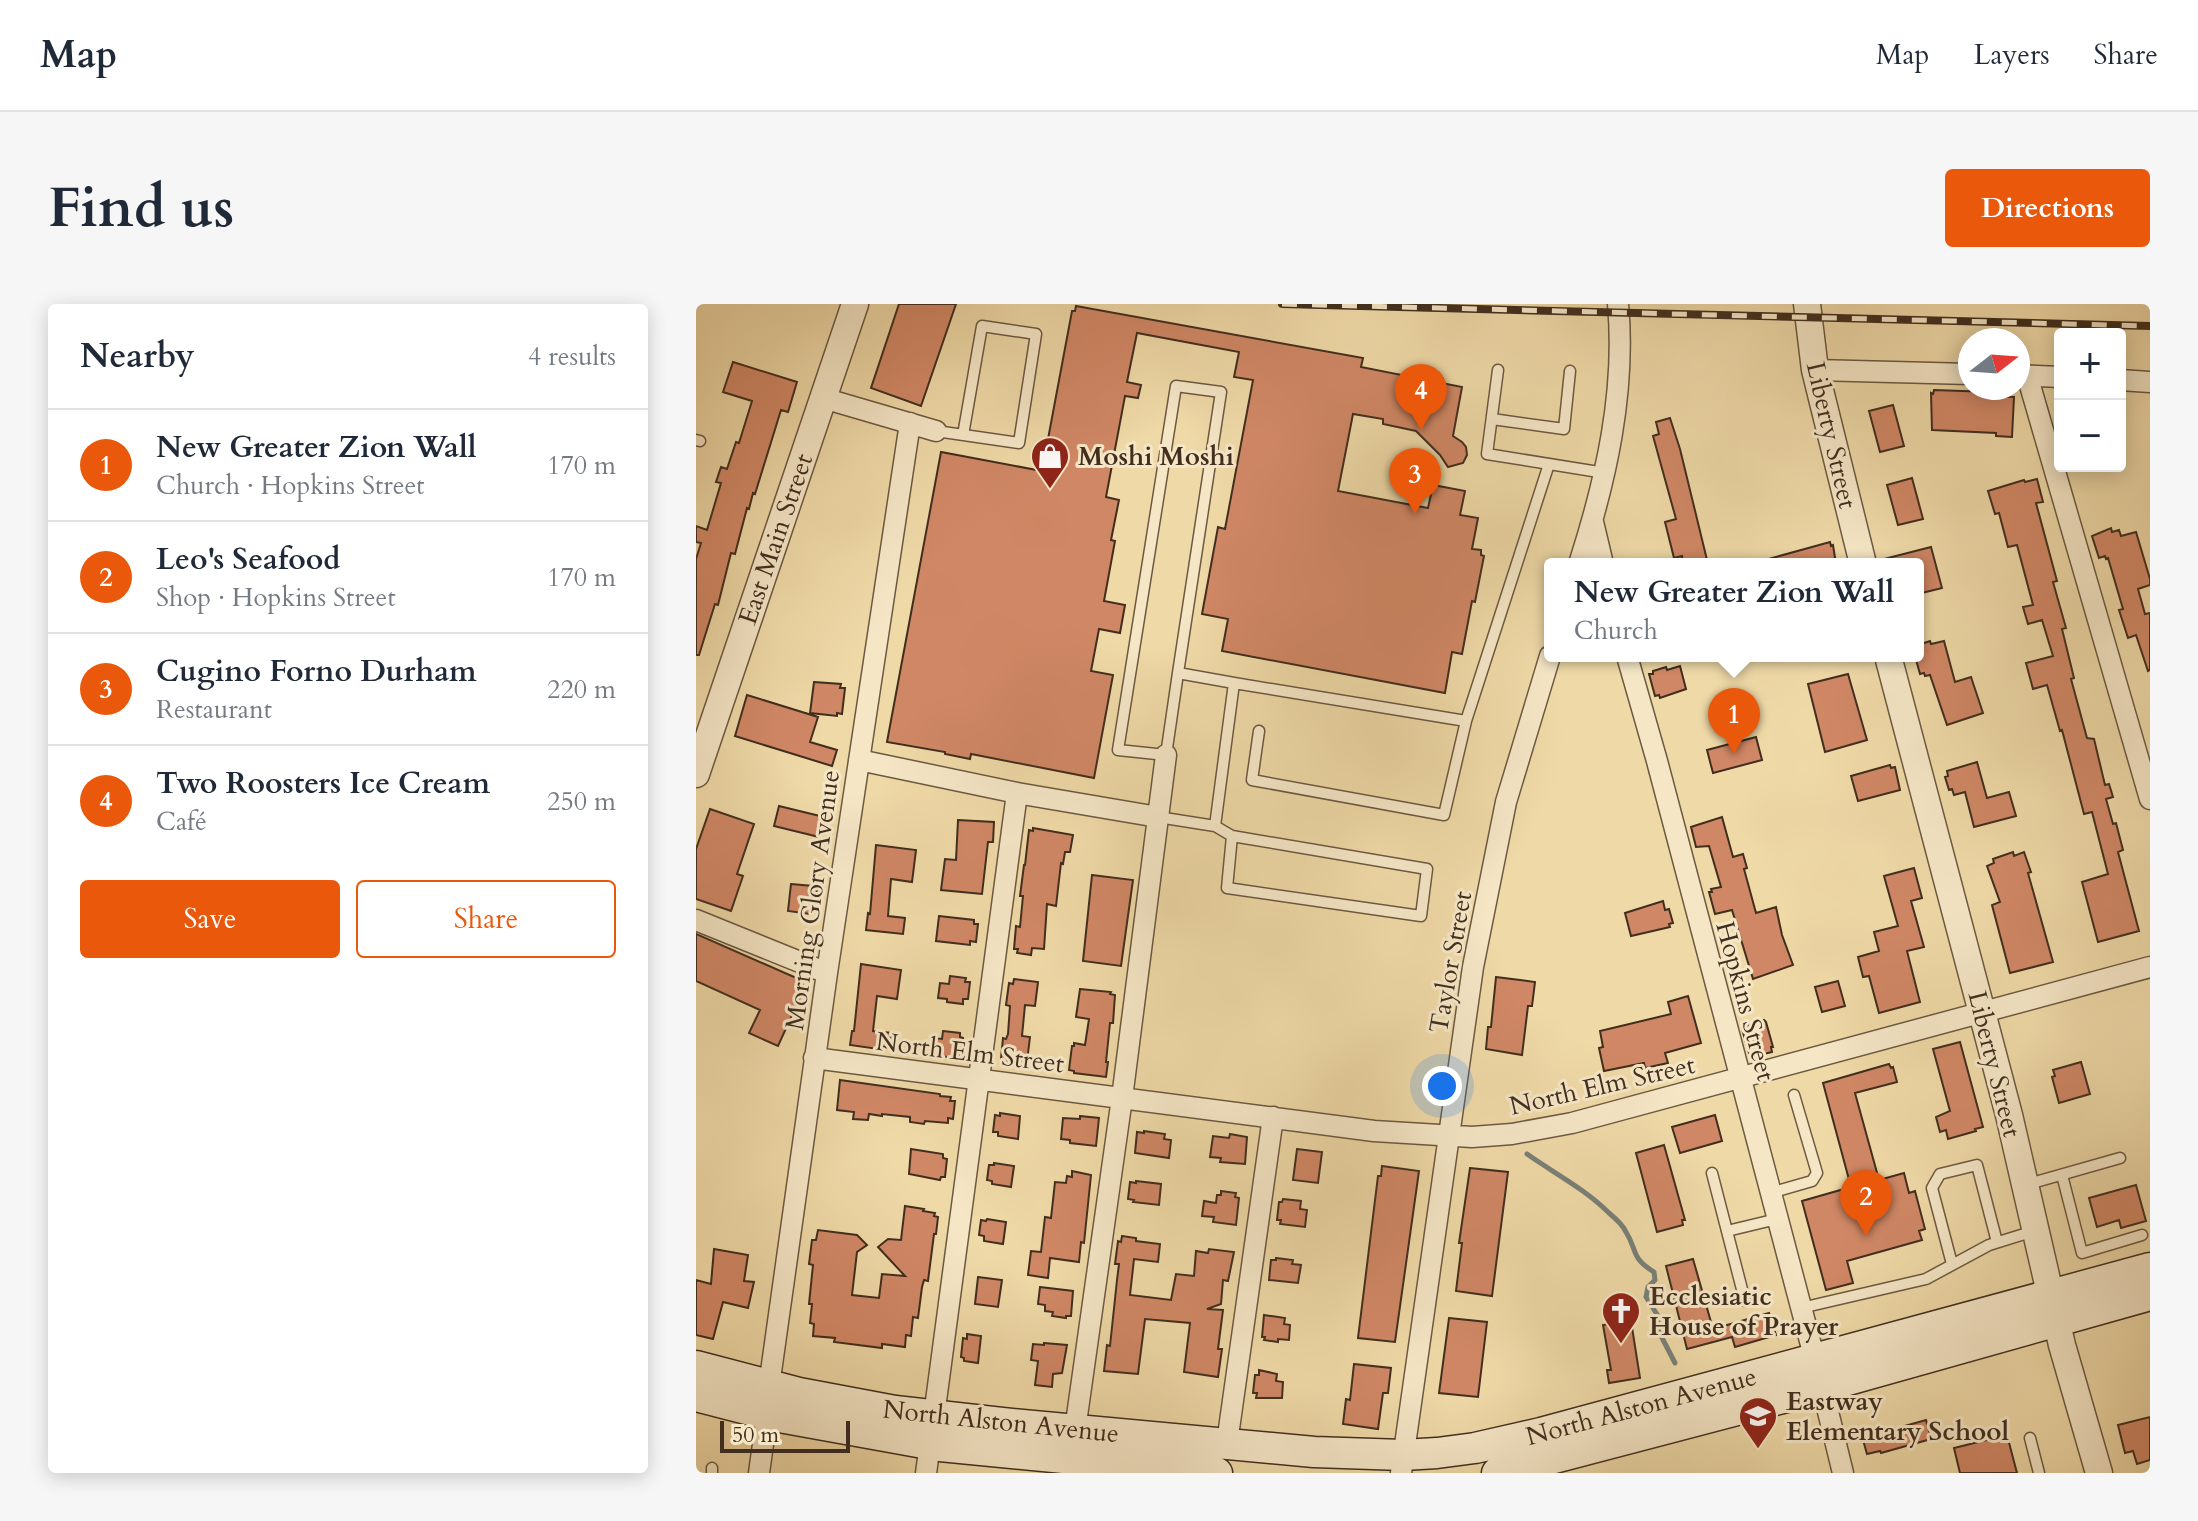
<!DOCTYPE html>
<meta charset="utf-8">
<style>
:root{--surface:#fff;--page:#f6f6f7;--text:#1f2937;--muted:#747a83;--line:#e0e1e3;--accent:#ea580c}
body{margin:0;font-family:Cardo,serif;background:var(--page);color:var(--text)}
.controls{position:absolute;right:24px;top:24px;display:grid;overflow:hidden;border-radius:8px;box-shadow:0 4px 20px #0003}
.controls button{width:72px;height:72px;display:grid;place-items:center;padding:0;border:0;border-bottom:2px solid var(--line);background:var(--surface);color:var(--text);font:40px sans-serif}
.compass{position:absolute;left:1262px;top:24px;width:72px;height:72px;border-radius:50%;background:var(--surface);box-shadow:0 4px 20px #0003;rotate:73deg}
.scale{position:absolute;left:24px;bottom:20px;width:130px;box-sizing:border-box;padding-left:8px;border:4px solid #412e1f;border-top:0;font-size:22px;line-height:28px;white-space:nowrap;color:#412e1f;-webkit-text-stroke:6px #f5e6c6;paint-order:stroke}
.you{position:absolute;left:746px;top:782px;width:28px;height:28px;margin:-20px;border:6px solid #fff;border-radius:50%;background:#1a73e8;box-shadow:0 0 0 12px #1a73e833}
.badge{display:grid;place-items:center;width:52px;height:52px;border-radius:50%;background:var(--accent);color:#fff;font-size:26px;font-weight:700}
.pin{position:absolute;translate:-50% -66px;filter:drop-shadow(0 2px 4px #0008)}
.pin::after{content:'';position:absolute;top:42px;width:28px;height:24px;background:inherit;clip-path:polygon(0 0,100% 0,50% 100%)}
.popup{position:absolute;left:848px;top:254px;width:380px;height:104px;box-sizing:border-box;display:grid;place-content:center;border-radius:8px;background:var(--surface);filter:drop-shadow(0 2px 6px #0005);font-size:26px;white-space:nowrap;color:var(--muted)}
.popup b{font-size:30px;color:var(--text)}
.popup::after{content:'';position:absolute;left:50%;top:100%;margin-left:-16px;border:16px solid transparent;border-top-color:var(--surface)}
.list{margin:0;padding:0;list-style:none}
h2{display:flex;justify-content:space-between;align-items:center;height:104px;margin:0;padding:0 32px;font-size:34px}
h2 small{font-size:26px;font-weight:400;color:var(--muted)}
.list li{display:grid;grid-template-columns:52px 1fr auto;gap:24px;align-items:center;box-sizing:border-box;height:112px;padding:0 32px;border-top:2px solid var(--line)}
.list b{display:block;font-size:30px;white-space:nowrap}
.list p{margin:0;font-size:26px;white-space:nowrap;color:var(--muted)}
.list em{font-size:26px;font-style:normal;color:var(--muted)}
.actions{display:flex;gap:16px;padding:24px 32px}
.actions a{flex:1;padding:18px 0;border:2px solid var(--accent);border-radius:8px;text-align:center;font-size:28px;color:var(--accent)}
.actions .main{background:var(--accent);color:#fff}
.map{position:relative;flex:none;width:1454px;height:1169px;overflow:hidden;border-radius:8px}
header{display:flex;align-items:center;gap:48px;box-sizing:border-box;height:112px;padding:0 40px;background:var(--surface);border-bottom:2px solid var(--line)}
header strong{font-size:38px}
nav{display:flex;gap:44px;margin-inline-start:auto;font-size:28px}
.intro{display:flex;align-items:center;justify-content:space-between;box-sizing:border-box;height:192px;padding:0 48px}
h1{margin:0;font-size:56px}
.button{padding:20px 36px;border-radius:8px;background:var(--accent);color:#fff;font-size:28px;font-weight:700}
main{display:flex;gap:48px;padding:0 48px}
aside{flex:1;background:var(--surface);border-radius:8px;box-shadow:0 4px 20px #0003}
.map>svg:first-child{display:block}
</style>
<header>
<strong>Map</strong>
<nav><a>Map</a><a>Layers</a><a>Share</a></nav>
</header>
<div class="intro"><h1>Find us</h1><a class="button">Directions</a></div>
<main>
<aside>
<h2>Nearby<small>4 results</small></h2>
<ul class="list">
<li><span class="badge">1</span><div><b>New Greater Zion Wall</b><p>Church · Hopkins Street</p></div><em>170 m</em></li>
<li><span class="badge">2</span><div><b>Leo's Seafood</b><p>Shop · Hopkins Street</p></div><em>170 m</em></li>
<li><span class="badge">3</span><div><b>Cugino Forno Durham</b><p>Restaurant</p></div><em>220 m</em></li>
<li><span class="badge">4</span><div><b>Two Roosters Ice Cream</b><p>Café</p></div><em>250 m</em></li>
</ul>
<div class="actions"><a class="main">Save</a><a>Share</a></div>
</aside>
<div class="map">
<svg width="1454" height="1169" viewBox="0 0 1454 1169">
<rect width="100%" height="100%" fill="#efd9a7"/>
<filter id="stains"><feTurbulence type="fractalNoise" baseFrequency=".0025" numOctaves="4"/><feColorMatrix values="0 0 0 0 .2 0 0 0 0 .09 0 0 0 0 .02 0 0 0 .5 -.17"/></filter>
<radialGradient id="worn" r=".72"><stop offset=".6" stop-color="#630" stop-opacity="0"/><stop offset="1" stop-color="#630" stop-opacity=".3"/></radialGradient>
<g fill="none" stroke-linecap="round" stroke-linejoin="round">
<!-- stream -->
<path stroke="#798078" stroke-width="5" d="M831,850C858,869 889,885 913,909C919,914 927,921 930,928C942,947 934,953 958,968L959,976L952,983L950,993L962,1012V1026L979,1059"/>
</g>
<!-- building -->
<path fill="#d08765" stroke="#412e1f" stroke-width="2" d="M203,0H260L225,102L175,84Z
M380,2L667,54L665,63L766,83L757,132L766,138L770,143L771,151L767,159L752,163L744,151L720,127L687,120V115L657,110L642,187L732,204L737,181L769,187L764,211L782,214L776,245L785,246V251L788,252L779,298L776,297L766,350L756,348L749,389L526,347L532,315L506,310L522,223L529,225L557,76L538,73L543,48L441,29L431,78L445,81L442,94L429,92L410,193L423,196L415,236L419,237L408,297L429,301L424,329L403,325L395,367L417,371L398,474L275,450L274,455L249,450V448L191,438L245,148L346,167L376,7H379Z
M37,58L101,78L92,108L85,106L59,190L57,189L53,205L51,204L39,250L35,249L22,301L19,300L3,351H0V255L5,239L0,238V222L11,226L25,179L20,178L25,163L31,165L40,138L43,139L56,97L27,88Z
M1238,86L1295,88V92L1318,93L1316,133L1300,132V129L1236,126L1235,89L1237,90Z
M1197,101L1208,142L1184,148L1173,107Z
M974,114L984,145L1012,260H987L986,252L978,254L969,218L980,215L957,132L963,130L960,118Z
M1216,174L1227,215L1202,221L1191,181Z
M1341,175L1347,198L1340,199L1361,277L1357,278L1370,324L1366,325L1378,374L1375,375L1391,434L1398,435L1409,481L1413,480L1417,493L1410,495L1417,520L1420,519L1427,546L1422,548L1443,627L1402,638L1386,578L1412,570L1396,508L1388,510L1366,426L1364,427L1351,381L1337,385L1330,359L1357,352L1346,316L1332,320L1327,303L1337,301L1321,241L1312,243L1303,209L1299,210L1292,187L1328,176L1329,178Z
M1415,224L1416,228L1423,226L1425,232L1440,228L1454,275V281L1442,285L1449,310L1454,309V366L1452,367L1440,331L1432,334L1423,306L1427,305L1412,254L1410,255L1409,252L1403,254L1396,232Z
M1134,238L1135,242L1137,241L1140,260H1069V256Z
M1235,243L1246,284L1222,290V260H1188V255Z
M1234,337L1235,340L1248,337L1259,378L1275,373L1287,409L1251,421L1234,371L1229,372L1228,369L1224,370L1219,352H1222V341Z
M984,362L990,385L964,394L963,391L959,392L953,370H957V367L970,363L971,366Z
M1152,370L1171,436L1129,448L1112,380Z
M118,378L145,380L144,384H149L146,410L141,409V412L114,409Z
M51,391L122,413L114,438L141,446L136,462L39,432Z
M1060,433L1066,456L1017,469L1011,446Z
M1281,458L1291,494L1313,488L1320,512L1278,523L1269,488L1258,491L1256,485L1253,486L1249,473L1252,472L1251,467Z
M1194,461L1195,464L1199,463L1204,486L1162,497L1155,472Z
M83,502L128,513L123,533L78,522Z
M14,505L58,520L41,570L47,572L35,607L0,595V545Z
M1026,513L1037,553L1047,550L1051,564L1048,565L1060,609L1080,603L1086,631L1097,661L1057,675L1036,606L1019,610L1013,588H1016L1015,585L1025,583L1013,542L1000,543L995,523Z
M262,516L298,518L297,538H292L286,590L245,586L249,555L260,556Z
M337,524L377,531L374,548H369L367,560L365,559L360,602L351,600L348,645L336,644L335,651L321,649L322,645H318L320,622L324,623L327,592H324L328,561H329L333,526L337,527Z
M180,541L220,546L216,578L195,575L192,612L209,614L207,630L170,626L172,609L174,610Z
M1317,548L1318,552L1328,548L1335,568L1332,569L1357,658L1314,669L1296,601L1304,598L1291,562L1298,559L1297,555Z
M1218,564L1226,594L1215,597L1228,643L1211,647L1224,698L1183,709L1173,672L1167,673L1162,653L1183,647L1178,628L1202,622L1188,572Z
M396,571L437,576L425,662L387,657Z
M95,580L117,582V585H121L119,608L115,607L114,610L92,607Z
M967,597L969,606L973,605L977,619L973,620L974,623L935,632L929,609Z
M243,612L278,616V620H282L280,638L274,637V641L240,637Z
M0,630L105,676L108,685L82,742L53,729L64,706L0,677Z
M165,660L205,666L201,695L181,692L177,727L196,729L194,744L183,742L182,745L154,741L156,727H158Z
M254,672L270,674L269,678H274L272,695H267V700L251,698V695L242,694L244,679L253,680Z
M800,673L839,678L836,702H832L826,751L790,745L792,723H795Z
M318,675L342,678L339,702L329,701L326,732L334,733L331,757L321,756V762L307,760L308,755H305L307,734L310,735L312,730L314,702L310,701L313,679L317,680Z
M1142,677L1149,702L1126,708L1119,683Z
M384,685L415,688L414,690L419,691L417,719H414L410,758H412L410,773L378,769V767L373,766L376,742H378V739L389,741L393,715L380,713Z
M992,692L1005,739L969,749L972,759L949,764L948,759L908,767L903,744L907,743L904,727L975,710L972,698Z
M1068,716L1070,718L1077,743H1075L1076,748L1056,753L1055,749H1053L1046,725L1048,724V722Z
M247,727L264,729V733L267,734L265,751H261V755L236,750L238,734L246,735Z
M1264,738L1287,823L1279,825L1280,827L1252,835L1250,826L1244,828L1240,813L1254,807L1237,745Z
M1385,758L1394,790L1363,799L1356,773L1359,772L1357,766Z
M1193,760L1195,764L1197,763L1201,778L1159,789L1183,876L1208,869L1213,889L1219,887L1229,925L1223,927L1226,936L1151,957L1157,979L1130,986L1106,897L1155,883L1127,779Z
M144,776L244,790V792L255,793L254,797H259L257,815L252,814V819L229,817L228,820L214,818V813L186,810V812L173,810L172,816L157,815L158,808L141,806Z
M304,809L324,812L322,835L302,832V828H297L299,811L304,812Z
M1019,811L1026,837L984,849L976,823Z
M384,812L403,814L400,842L374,839V836L365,835L367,814L384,815Z
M448,827L469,830L468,835L475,836L473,854L439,849L441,828L448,829Z
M534,830L551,833L549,860L524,858L525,854L514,853L517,832L533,834Z
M968,841L989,916H986L987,921L961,928L940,849Z
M215,845L247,850V854L251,855L249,873H245L244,876L213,870Z
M601,845L626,848L622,879L597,876Z
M298,859L318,862L315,883L296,880V877L291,876L293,861H298Z
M686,862L723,867L699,1038L662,1034L682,872H685Z
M774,864L812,868L796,992L760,987L766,939H763Z
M376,867L395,871L388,939L385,938L383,958L354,954L352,974L332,971L335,947L345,948L349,913L355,914L359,878L370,879L371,872L376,873Z
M440,877L465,880L463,901L437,898L438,896L432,895L434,878L440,879Z
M1440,881L1450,917L1425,924L1423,916L1401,923L1393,894Z
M525,887L540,889L539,893L543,894L540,921L517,918L518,913L506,912L508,897L520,899L521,891H525Z
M587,895L605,897L604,905L611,906L609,923L584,920L585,916H581L583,898H586Z
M209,902L228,905L227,907L239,909L238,912L242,913L240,930H238L232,977L228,976L226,983L222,1014L217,1013L215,1032L210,1031L209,1043L186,1040V1044L138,1038L139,1034L117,1032L118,1020L114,1019L116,1000H113L117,961L113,960L116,936H120L122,926L161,931L171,941L161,948L156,991L183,994L186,970L209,972L182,943L192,935L205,936Z
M291,915L310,918L307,940L288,937V932L283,931L285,916L290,917Z
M426,932L440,934V937L464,940L462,958L438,955L434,991L475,996L480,970L498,972L500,947L512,949L513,945L538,948L532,977L527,976L525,1000L511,1005L527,1006L522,1045H526L522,1073L488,1068L494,1019L449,1015L442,1070L408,1067L411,1041L414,1042L421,976L423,960H419L422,937L425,938Z
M18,945L52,951L48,977L58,978L52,1004L27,998L17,1035L0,1031V976L15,980Z
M580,954L597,956L596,960L605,961L602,979L573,976L575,956H580Z
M997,955L1017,1025L1073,1009L1080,1031L1039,1043L1036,1033L991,1045L970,962Z
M282,973L306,976L302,1003L279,1000Z
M344,983L377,987L375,1012H370V1014L356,1012L357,1008L349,1007V1001L342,1000Z
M568,1011L589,1014L588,1020L594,1021L593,1036L582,1035V1038L568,1036L569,1033H566Z
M753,1014L791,1018L782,1093L743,1089Z
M935,1017L944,1074L913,1079L911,1066H915L907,1021Z
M271,1030L285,1032L282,1059L268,1057V1054L265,1053L267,1034L271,1035Z
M348,1039L371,1041L366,1069L357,1070L356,1083L339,1081L342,1057L335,1056L337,1040L348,1041Z
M658,1060L695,1064L692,1089H687L682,1125L647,1120L650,1095L654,1096Z
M563,1066L581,1070L580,1077L587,1078L586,1094H560L561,1089H557L559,1071H563Z
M1454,1113V1156L1441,1160L1437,1147L1429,1149L1422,1121Z
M1230,1116L1235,1135L1185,1149L1184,1147L1171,1150L1167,1136L1180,1132V1130Z
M1311,1131L1321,1169H1264L1258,1144Z"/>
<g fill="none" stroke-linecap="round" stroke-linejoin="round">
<!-- service casing -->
<g stroke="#6c5941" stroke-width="13">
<path id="service" d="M802,66L791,150L909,169
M796,115L868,125L874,67
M240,127L323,139L340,30L286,22L267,131
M0,136L4,137
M482,369L470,451L422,446L480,82L525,88L482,369L538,379L519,522L536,532L731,565L725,612L531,584L536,532
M538,379L770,417
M563,427L556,476L748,511L770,417L853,160
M462,513L519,522
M1016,869L1049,997
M1366,871L1386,949L1446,931
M1329,881L1424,854
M1074,889L1116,877L1121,869L1098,791
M1031,927L1081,915
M1256,960L1236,884L1244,870L1281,861L1301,938
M1105,1004L1230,975L1293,941L1338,927
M1334,1134L1343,1169
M16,1169V1164"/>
</g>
<!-- minor casing -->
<g stroke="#6c5941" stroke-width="23">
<path id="minor" d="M1119,66L1274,70
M1322,71L1364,73
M1331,71L1454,495
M1424,76L1454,78
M127,94L240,127
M897,218L907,260
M883,260C910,176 930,88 922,0
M931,352L961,457L1119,1056
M163,456L321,489L462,513
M0,616L131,669
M118,754L678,827L776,833L816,830L876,819L1454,663
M73,1082L131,669L214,119
M1126,1083L1147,1169
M238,1112L321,489
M379,1126L426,794L470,451
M531,1139L577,813
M63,1169L71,1111
M230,1169L234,1140
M705,1169L777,663L810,498L854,352"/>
</g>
<!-- tertiary casing -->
<g stroke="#6c5941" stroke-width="29">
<path id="tertiary" d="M1111,0L1119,66L1167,260
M1192,352L1313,811L1366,1041L1403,1169
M0,470L159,0"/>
</g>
<!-- secondary casing -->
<g stroke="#412e1f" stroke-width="33">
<path id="secondary" d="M0,1062L103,1089L199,1107L306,1119L618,1148L707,1151L741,1149L779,1144L845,1129L1454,964
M0,1092L78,1112L244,1142L521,1169
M801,1169L1102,1090L1454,991"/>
</g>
<!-- service -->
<use href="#service" stroke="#f5e6c6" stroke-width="10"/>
<!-- minor -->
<use href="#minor" stroke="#f5e6c6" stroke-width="20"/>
<!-- tertiary -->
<use href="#tertiary" stroke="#f5e6c6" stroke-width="26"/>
<!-- secondary -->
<use href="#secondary" stroke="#f5e6c6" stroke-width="30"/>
<!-- rail casing -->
<g stroke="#412e1f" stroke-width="8">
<path id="rail" d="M586,0L1454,22"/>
</g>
<!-- rail -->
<use href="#rail" stroke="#f5e6c6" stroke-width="5" stroke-dasharray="15" stroke-linecap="butt"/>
</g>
<!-- icons -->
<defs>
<g id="shop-pin" transform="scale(2)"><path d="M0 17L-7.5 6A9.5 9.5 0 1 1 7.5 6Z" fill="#8f2418" stroke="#f5e6c6"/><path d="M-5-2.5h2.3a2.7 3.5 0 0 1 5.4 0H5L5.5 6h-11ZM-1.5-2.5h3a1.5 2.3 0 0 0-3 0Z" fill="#fff"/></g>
<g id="church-pin" transform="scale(2)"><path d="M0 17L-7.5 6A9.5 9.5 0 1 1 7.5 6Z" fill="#8f2418" stroke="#f5e6c6"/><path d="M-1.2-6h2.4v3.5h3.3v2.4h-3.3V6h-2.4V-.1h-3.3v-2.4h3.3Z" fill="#fff"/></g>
<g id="school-pin" transform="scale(2)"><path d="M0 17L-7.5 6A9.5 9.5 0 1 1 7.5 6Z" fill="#8f2418" stroke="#f5e6c6"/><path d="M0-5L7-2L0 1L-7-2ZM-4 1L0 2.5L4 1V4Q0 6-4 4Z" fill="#fff"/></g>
</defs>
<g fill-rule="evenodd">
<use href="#shop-pin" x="354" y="152"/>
<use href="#church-pin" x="925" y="1007"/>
<use href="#school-pin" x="1062" y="1112"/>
</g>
<g text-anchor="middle" stroke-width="6" stroke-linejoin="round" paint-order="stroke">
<!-- street labels -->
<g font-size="26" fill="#412e1f" stroke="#f5e6c6">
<text transform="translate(1136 131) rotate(77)" y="9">Liberty Street</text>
<text transform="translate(79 235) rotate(-71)" y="9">East Main Street</text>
<text transform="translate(116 596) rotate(-82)" y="9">Morning Glory Avenue</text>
<text transform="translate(754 658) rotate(-80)" y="9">Taylor Street</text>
<text transform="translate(1050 697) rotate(75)" y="9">Hopkins Street</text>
<text transform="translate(274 748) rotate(7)" y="9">North Elm Street</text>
<text transform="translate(1299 760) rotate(76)" y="9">Liberty Street</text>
<text transform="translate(906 781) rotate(-13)" y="9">North Elm Street</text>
<text transform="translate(945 1102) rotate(-15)" y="9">North Alston Avenue</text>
<text transform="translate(305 1117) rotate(6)" y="9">North Alston Avenue</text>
</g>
<!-- poi labels -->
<g font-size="26" font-weight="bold" fill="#412e1f" stroke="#f5e6c6" text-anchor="start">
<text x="382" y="161">Moshi Moshi</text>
<text x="953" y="1001">Ecclesiatic<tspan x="953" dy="30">House of Prayer</tspan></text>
<text x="1090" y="1106">Eastway<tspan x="1090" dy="30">Elementary School</tspan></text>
</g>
</g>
<rect width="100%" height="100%" filter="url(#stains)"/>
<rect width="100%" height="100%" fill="url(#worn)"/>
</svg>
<div class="controls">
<button>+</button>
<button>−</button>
</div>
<svg class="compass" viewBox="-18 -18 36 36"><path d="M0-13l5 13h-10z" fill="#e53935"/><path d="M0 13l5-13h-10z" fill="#747a83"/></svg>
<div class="scale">50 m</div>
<div class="you"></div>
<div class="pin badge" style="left:1038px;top:450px">1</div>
<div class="popup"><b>New Greater Zion Wall</b>Church</div>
<div class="pin badge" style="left:1170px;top:932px">2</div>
<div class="pin badge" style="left:719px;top:210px">3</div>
<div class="pin badge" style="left:725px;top:126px">4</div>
</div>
</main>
